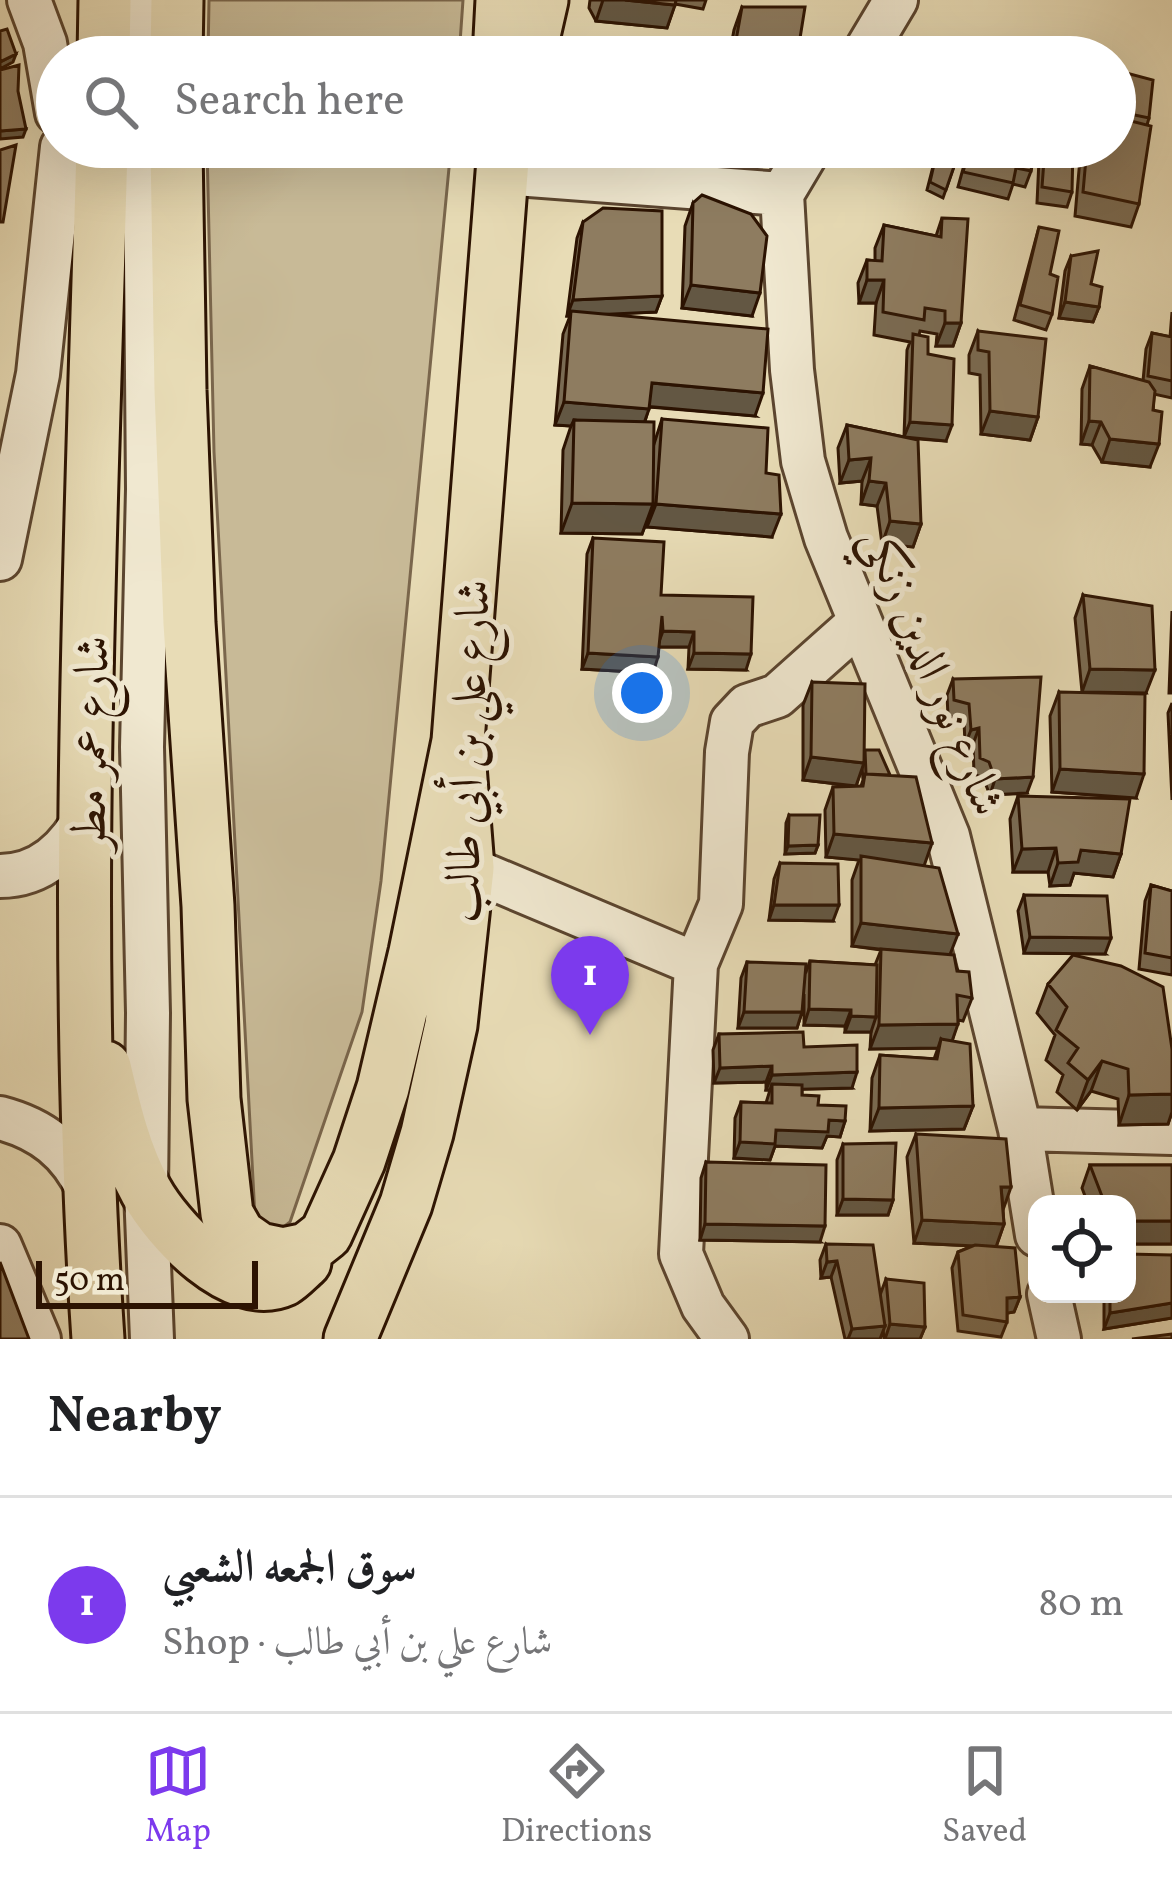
<!DOCTYPE html>
<meta charset="utf-8">
<style>
:root{--surface:#fff;--page:#f2f2f2;--text:#202124;--muted:#757577;--line:#e0e0e0;--accent:#7c3aed}
body{margin:0;font-family:Vollkorn,Amiri,serif;background:var(--page);color:var(--text)}
.controls{position:absolute;right:36px;bottom:36px;display:grid;overflow:hidden;border-radius:24px;box-shadow:0 12px 48px #0002}
.controls button{width:108px;height:108px;display:grid;place-items:center;padding:0;border:0;border-bottom:3px solid var(--line);background:var(--surface);color:var(--text);font:60px sans-serif}
.scale{position:absolute;left:36px;bottom:30px;width:222px;box-sizing:border-box;padding-left:12px;border:6px solid #2c1302;border-top:0;font-size:33px;line-height:42px;white-space:nowrap;color:#2c1302;-webkit-text-stroke:9px #f0e8d0;paint-order:stroke}
.you{position:absolute;left:642px;top:693px;width:42px;height:42px;margin:-30px;border:9px solid #fff;border-radius:50%;background:#1a73e8;box-shadow:0 0 0 18px #1a73e833}
.badge{display:grid;place-items:center;width:78px;height:78px;border-radius:50%;background:var(--accent);color:#fff;font-size:39px;font-weight:700}
.pin{position:absolute;translate:-50% -99px;filter:drop-shadow(0 3px 6px #0008)}
.pin::after{content:'';position:absolute;top:63px;width:42px;height:36px;background:inherit;clip-path:polygon(0 0,100% 0,50% 100%)}
.list{margin:0;padding:0;list-style:none}
h2{display:flex;justify-content:space-between;align-items:center;height:156px;margin:0;padding:0 48px;font-size:51px}
h2 small{font-size:39px;font-weight:400;color:var(--muted)}
.list li{display:grid;grid-template-columns:78px 1fr auto;gap:36px;align-items:center;box-sizing:border-box;height:216px;padding:0 48px;border-top:3px solid var(--line)}
.list b{display:block;font-size:45px;white-space:nowrap}
.list p{margin:0;font-size:39px;white-space:nowrap;color:var(--muted)}
.list em{font-size:39px;font-style:normal;color:var(--muted)}
.icon{flex:none;width:66px;height:66px;fill:none;stroke:currentColor;stroke-width:2;stroke-linecap:round;stroke-linejoin:round}
.map{position:relative;flex:none;width:1172px;height:1339px;overflow:hidden}
.search{position:absolute;background:var(--surface);box-shadow:0 12px 48px #0002;left:36px;right:36px;top:36px;height:132px;display:flex;align-items:center;gap:30px;box-sizing:border-box;padding:0 42px;border-radius:66px;color:var(--muted);font-size:45px}
.sheet{height:372px;background:var(--surface)}
nav{display:flex;justify-content:space-around;align-items:center;box-sizing:border-box;height:168px;border-top:3px solid var(--line);background:var(--surface);font-size:33px;color:var(--muted)}
nav a{display:grid;justify-items:center;gap:6px}
nav .on{color:var(--accent)}
.map>svg:first-child{display:block}
</style>
<div class="map">
<svg width="1172" height="1339" viewBox="0 0 1172 1339">
<rect width="100%" height="100%" fill="#e8dcb6"/>
<filter id="stains"><feTurbulence type="fractalNoise" baseFrequency=".00167" numOctaves="4"/><feColorMatrix values="0 0 0 0 .2 0 0 0 0 .09 0 0 0 0 .02 0 0 0 .5 -.17"/></filter>
<radialGradient id="worn" r=".72"><stop offset=".6" stop-color="#630" stop-opacity="0"/><stop offset="1" stop-color="#630" stop-opacity=".3"/></radialGradient>
<!-- green -->
<path fill="#c8ba97" stroke="#7a664c" stroke-width="3" d="M209,0H463L459,57H208Z
M207,147H451L381,881L362,1012L290,1222L277,1232L255,1217L214,452Z"/>
<g fill="none" stroke-linecap="round" stroke-linejoin="round">
<!-- minor casing -->
<g stroke="#5b452f" stroke-width="48">
<path id="minor" d="M29,0L45,43L57,113
M140,0L142,57
M862,57L896,0
M145,147L148,489L142,747L148,1013L146,1191L152,1339
M810,147L782,194L792,370L803,461L826,538L948,836L1020,1129L1037,1235
M503,173L782,194
M0,559L38,374L62,147
M440,864L468,868L696,964L681,1254L703,1306L727,1339
M0,876C42,876 70,848 88,812
M696,964L721,904L727,752L732,722L747,706L777,696L860,622
M0,1118C42,1129 70,1151 88,1190
M1020,1129L1172,1133
M0,1246L39,1339
M1049,1294L1059,1339"/>
</g>
<!-- major casing -->
<g stroke="#2c1302" stroke-width="57">
<path id="major" d="M104,57L105,0
M176,57L177,0
M499,57L502,0
M529,57L542,0
M176,147L180,390L189,623L208,906L214,1099L227,1214L239,1235L259,1249L283,1254L307,1249L326,1234L359,1161L383,1088L415,952L458,741
M105,1067C115,1109 125,1153 146,1191C167,1229 234,1303 284,1280C291,1276 299,1267 305,1262
M98,1339C71,945 91,542 102,147
M350,1339L406,1204L427,1133L451,1025L468,868L458,741L504,147"/>
</g>
<!-- minor -->
<use href="#minor" stroke="#f0e8d0" stroke-width="42"/>
<!-- major -->
<use href="#major" stroke="#e8dcb6" stroke-width="51"/>
</g>
<!-- wall -->
<path fill="#7a6b53" stroke="#2c1302" stroke-width="3" d="M590,0H706L703,9L675,4L667,28L596,21L589,8Z
M742,7L797,57H729L734,30Z
M1115,70L1149,118L1147,125L1139,204L1131,227L1075,216L1081,147H1115Z
M938,147L960,149L943,198L927,190Z
M969,147H1035L1031,171L1025,187L1013,184L1008,199L958,187Z
M1044,147L1072,192L1067,207L1037,203L1039,160Z
M693,203L752,316L682,308L685,226Z
M942,218L961,323L953,346H936L937,334L920,331L919,335L928,354L946,441L907,438L921,524L913,547L882,544L877,506L861,504L862,481L840,483L838,448L847,425L904,437L907,350L910,342L874,335L876,303H859L858,283L867,260L875,261V248L884,225L936,236Z
M583,222L662,296L656,312L603,314L755,416L649,407L645,421L654,444L662,419L766,473L772,537L647,527L648,518L642,534L561,533L563,450L571,426L555,425L563,334L570,316H567L577,238Z
M1039,227L1050,274L1052,314L1046,330L1014,320Z
M1071,256L1091,284L1099,307L1093,322L1059,318L1065,271Z
M1172,312V398L1154,394L1150,467L1102,462L1092,445L1081,444L1082,389L1090,366L1143,381L1146,349L1152,333L1170,337Z
M978,331L1038,417L1030,440L981,434L980,375L969,373V355Z
M593,538L661,595L746,670L688,669L689,647H659L653,673L582,669L587,554Z
M1083,595L1146,693L1082,692L1075,618Z
M1172,611V693H1169Z
M953,679L1027,793L990,795L983,778L974,774L973,744L965,745L964,720L948,716L947,695Z
M812,682L864,752L924,866L950,955L972,998L963,1021L958,1020L952,1041L973,1106L964,1129L870,1131L872,1078L880,1055L934,1059L938,1048L870,1049L871,1032H845V1026L804,1025V994L802,1012L797,1028H738L741,978L747,962L806,972L810,961L875,965L881,950L852,946V880L859,860L826,857L825,810L833,787L861,786L863,780L862,767L856,786L803,780V705Z
M1059,692L1136,798L1052,792L1050,716Z
M1172,703V800L1168,713Z
M1018,796L1121,854L1113,877L1074,873L1070,885L1050,886L1048,872H1013L1010,819Z
M789,815L818,845L815,853L785,854L786,823Z
M780,863L833,921L769,920L774,879Z
M1151,885L1172,891V975L1139,969L1145,901Z
M1024,895L1105,954L1024,953L1018,911Z
M1048,984L1172,1049V1112L1168,1124L1119,1125L1118,1099L1091,1091L1077,1110L1057,1092L1063,1075L1046,1060L1055,1035L1037,1013Z
M719,1034L804,1047L852,1088L802,1089V1095L845,1121L840,1137L827,1136L822,1148L775,1146L770,1160L734,1158L735,1118L741,1102L766,1103L770,1090H766V1082L714,1083L713,1050Z
M916,1134L1003,1210L1004,1224L996,1247L1020,1297L1014,1312L1007,1313V1322L1001,1337L958,1331L952,1268L958,1252L973,1246L914,1243L907,1157Z
M843,1144L893,1200L888,1215H837V1160Z
M706,1162L820,1242L700,1240L701,1178Z
M1090,1165H1172V1244H1127V1204H1088L1082,1188Z
M826,1244L880,1295L886,1279L925,1327L920,1339H884L883,1329L880,1339H845L831,1277L821,1278L820,1260Z
M1172,1255V1318L1104,1329V1294H1127Z"/>
<!-- shaded-wall -->
<path fill="#635743" stroke="#2c1302" stroke-width="3" d="M603,0H625L675,5L667,28L596,21Z
M16,54L13,62L0,69V62Z
M26,129L23,137L0,139V131Z
M867,280H884L876,303H859Z
M691,285L760,293L752,316L682,308Z
M662,296L656,312L571,316V311L570,316H567L573,300Z
M1065,302L1099,307L1093,322L1059,318Z
M945,323H961L953,346H936Z
M652,383L763,393L755,416L643,406Z
M564,402L649,409L641,432L574,420L571,426L555,425Z
M990,411L1038,417L1030,440L981,434Z
M1089,421L1101,422L1092,445L1081,444Z
M910,422L952,425L946,441L904,437Z
M1110,439L1159,444L1150,467L1102,462Z
M871,458L862,481L840,483L849,460Z
M869,481L886,483L877,506L861,504Z
M572,503L653,504L642,534L561,533Z
M656,504L781,514L772,537L647,527Z
M890,521L921,524L913,547L882,544Z
M663,631L694,632L689,647H657Z
M588,653L658,657L653,673L582,669Z
M694,653L751,654L746,670L688,669Z
M1090,669L1155,670L1146,693L1082,692Z
M979,728L973,744L965,745L971,730Z
M811,757L864,763L856,786L803,780Z
M1060,769L1144,774L1136,798L1052,792Z
M1033,777L1027,793L990,795L995,779Z
M834,834L932,843L924,866L826,857Z
M818,845L815,853L785,854L788,846Z
M1056,848L1048,872H1013L1022,849Z
M1081,850L1121,854L1113,877L1074,873L1070,885L1050,886L1058,863Z
M774,905H839L833,921L769,920Z
M861,923L958,934L949,957L852,946Z
M1030,937L1111,938L1105,954L1024,953Z
M809,1009L851,1010L845,1026L804,1025Z
M744,1012H802L797,1028H738Z
M851,1016L876,1017L871,1032H845Z
M958,1024L950,1047L941,1039L938,1048L870,1049L879,1025Z
M1102,1061L1091,1091L1077,1110L1088,1080Z
M772,1066L766,1082L714,1083L720,1068Z
M857,1072L852,1088L772,1090V1084L770,1090H766L772,1075Z
M1172,1094V1112L1168,1124L1119,1125L1129,1095Z
M973,1106L964,1129L870,1131L879,1108Z
M829,1120L845,1121L840,1137L827,1136L822,1148L775,1146L770,1160L734,1158L740,1142L776,1130Z
M1001,1187H1011L1003,1210Z
M843,1199L893,1200L888,1215H837Z
M922,1220L1004,1224L996,1247L914,1243Z
M1127,1221H1172V1244H1127Z
M705,1224L825,1226L820,1242L700,1240Z
M837,1261L831,1277L821,1278L827,1262Z
M1020,1297L1014,1312L1002,1314L1007,1298Z
M1172,1303V1318L1104,1329L1110,1313Z
M890,1324L925,1327L920,1339H885Z
M885,1326L880,1339H848L852,1329Z"/>
<!-- building -->
<path fill="#8e7c60" stroke="#2c1302" stroke-width="3" d="M625,0H676L675,5Z
M742,7H805L797,57H733Z
M7,29L16,54L0,62V31Z
M1036,45L1070,57H1034Z
M942,46L1006,53L1004,57H941Z
M19,65L18,91L26,129L0,131V70Z
M1115,70L1153,80L1149,118L1115,111Z
M1115,117L1151,126L1139,204L1083,192L1087,147H1115Z
M16,145L3,222H0V150Z
M938,147L960,149L946,190L930,182Z
M970,147H1035L1031,171L1016,168L1013,183L963,172Z
M1045,147L1073,148L1072,192L1042,187Z
M702,195L751,214L767,236L760,293L691,285L693,203Z
M603,208L662,211V296L573,300L583,222Z
M942,218L968,219L961,323H945V311L925,308L924,320L883,312L884,280H867V260L882,261L884,225L941,237Z
M1039,227L1059,231L1050,274L1058,277L1052,314L1020,305Z
M1098,251L1091,284L1102,287L1099,307L1065,302L1071,256Z
M571,311L768,329L763,393L652,383L649,409L564,402Z
M978,331L1046,339L1038,417L990,411L989,352L978,350Z
M1152,333L1172,337V381L1148,376Z
M913,334L928,337V354L954,359L952,425L910,422Z
M1090,366L1149,382L1155,391L1153,410L1162,412L1159,444L1110,439L1101,422L1089,421Z
M662,419L768,428L766,473L779,475L781,514L656,504Z
M574,420L654,422L653,504L572,503Z
M847,425L918,440L921,524L890,521L886,483L869,481L871,458L849,460Z
M593,538L664,542L661,595L753,597L751,654L694,653V632L663,631L662,616L658,657L588,653Z
M1083,595L1152,606L1155,670L1090,669Z
M1041,677L1033,777L995,779L989,762L980,758L979,728L971,730L969,704L954,700L953,679Z
M812,682L865,684L864,763L811,757Z
M1059,692L1145,694L1144,774L1060,769Z
M865,750H879L890,775L866,774Z
M865,774L916,777L932,843L834,834L833,787L863,786Z
M1018,796L1130,799L1121,854L1081,850L1078,862L1058,863L1056,848L1022,849Z
M789,815H820L818,845L788,846Z
M861,856L939,868L958,934L861,923Z
M780,863L838,864L839,905H774Z
M1151,885L1172,891V958L1145,953Z
M1024,895L1107,896L1111,938L1030,937Z
M881,949L954,955L957,971L969,972L972,998L957,995L958,1024L879,1025Z
M1073,955L1121,966L1163,987L1172,1049V1094L1129,1095L1128,1069L1102,1061L1088,1080L1068,1063L1078,1048L1056,1030L1067,1007L1048,984Z
M810,961L877,965L876,1017L851,1016V1010L809,1009Z
M747,962L806,964L802,1012H744Z
M803,1032L804,1047L857,1045V1072L772,1075V1066L720,1068L719,1034Z
M941,1039L970,1044L973,1106L879,1108L880,1055L937,1059Z
M772,1084L802,1085V1095L819,1096L818,1105L846,1106L845,1121L829,1120L828,1132L776,1130L775,1144L740,1142L741,1102L772,1103Z
M916,1134L1006,1139L1011,1187H1001L1004,1224L922,1220Z
M896,1143L893,1200L843,1199V1144Z
M706,1162L826,1165L825,1226L705,1224Z
M1090,1165H1172V1221H1127V1204H1105Z
M826,1244L873,1245L885,1326L852,1329L837,1261L827,1262Z
M975,1245L1015,1248L1020,1297L1007,1298V1322L963,1315L958,1252Z
M1127,1254L1172,1255V1303L1110,1313V1294H1127Z
M0,1262L29,1339H0Z
M886,1279L924,1283L925,1327L890,1324Z
M1172,1334V1339H1132Z"/>
<g text-anchor="middle" stroke-width="10" stroke-linejoin="round" paint-order="stroke">
<!-- street labels -->
<g font-size="48" fill="#2c1302" stroke="#f0e8d0">
<text transform="translate(935 671) rotate(68)" y="17">شارع نور الدين زنكي</text>
<text transform="translate(89 743) rotate(-89)" y="17">شارع عمر مطر</text>
<text transform="translate(466 751) rotate(-88)" y="17">شارع علي بن أبي طالب</text>
</g>
</g>
<rect width="100%" height="100%" filter="url(#stains)"/>
<rect width="100%" height="100%" fill="url(#worn)"/>
</svg>
<div class="controls">
<button><svg class="icon" aria-label="locate" viewBox="0 0 24 24"><circle cx="12" cy="12" r="6"/><path d="M12 2v4M12 18v4M2 12h4M18 12h4"/></svg></button>
</div>
<div class="scale">50 m</div>
<div class="you"></div>
<div class="pin badge" style="left:590px;top:1035px">1</div>
<div class="search"><svg class="icon" aria-label="search" viewBox="0 0 24 24"><circle cx="10" cy="10" r="6"/><path d="M15 15l6 6"/></svg>Search here</div>
</div>
<section class="sheet">
<h2>Nearby<small></small></h2>
<ul class="list">
<li><span class="badge">1</span><div><b>سوق الجمعه الشعبي</b><p>Shop · شارع علي بن أبي طالب</p></div><em>80 m</em></li>
</ul>
</section>
<nav>
<a class="on"><svg class="icon" aria-label="map" viewBox="0 0 24 24"><path d="M3 6l6-2 6 2 6-2v14l-6 2-6-2-6 2zM9 4v14M15 6v14"/></svg>Map</a>
<a><svg class="icon" aria-label="directions" viewBox="0 0 24 24"><path d="M12 3l9 9-9 9-9-9zM9 14v-3h6M13 9l2 2-2 2"/></svg>Directions</a>
<a><svg class="icon" aria-label="saved" viewBox="0 0 24 24"><path d="M7 4h10v16l-5-4-5 4z"/></svg>Saved</a>
</nav>
